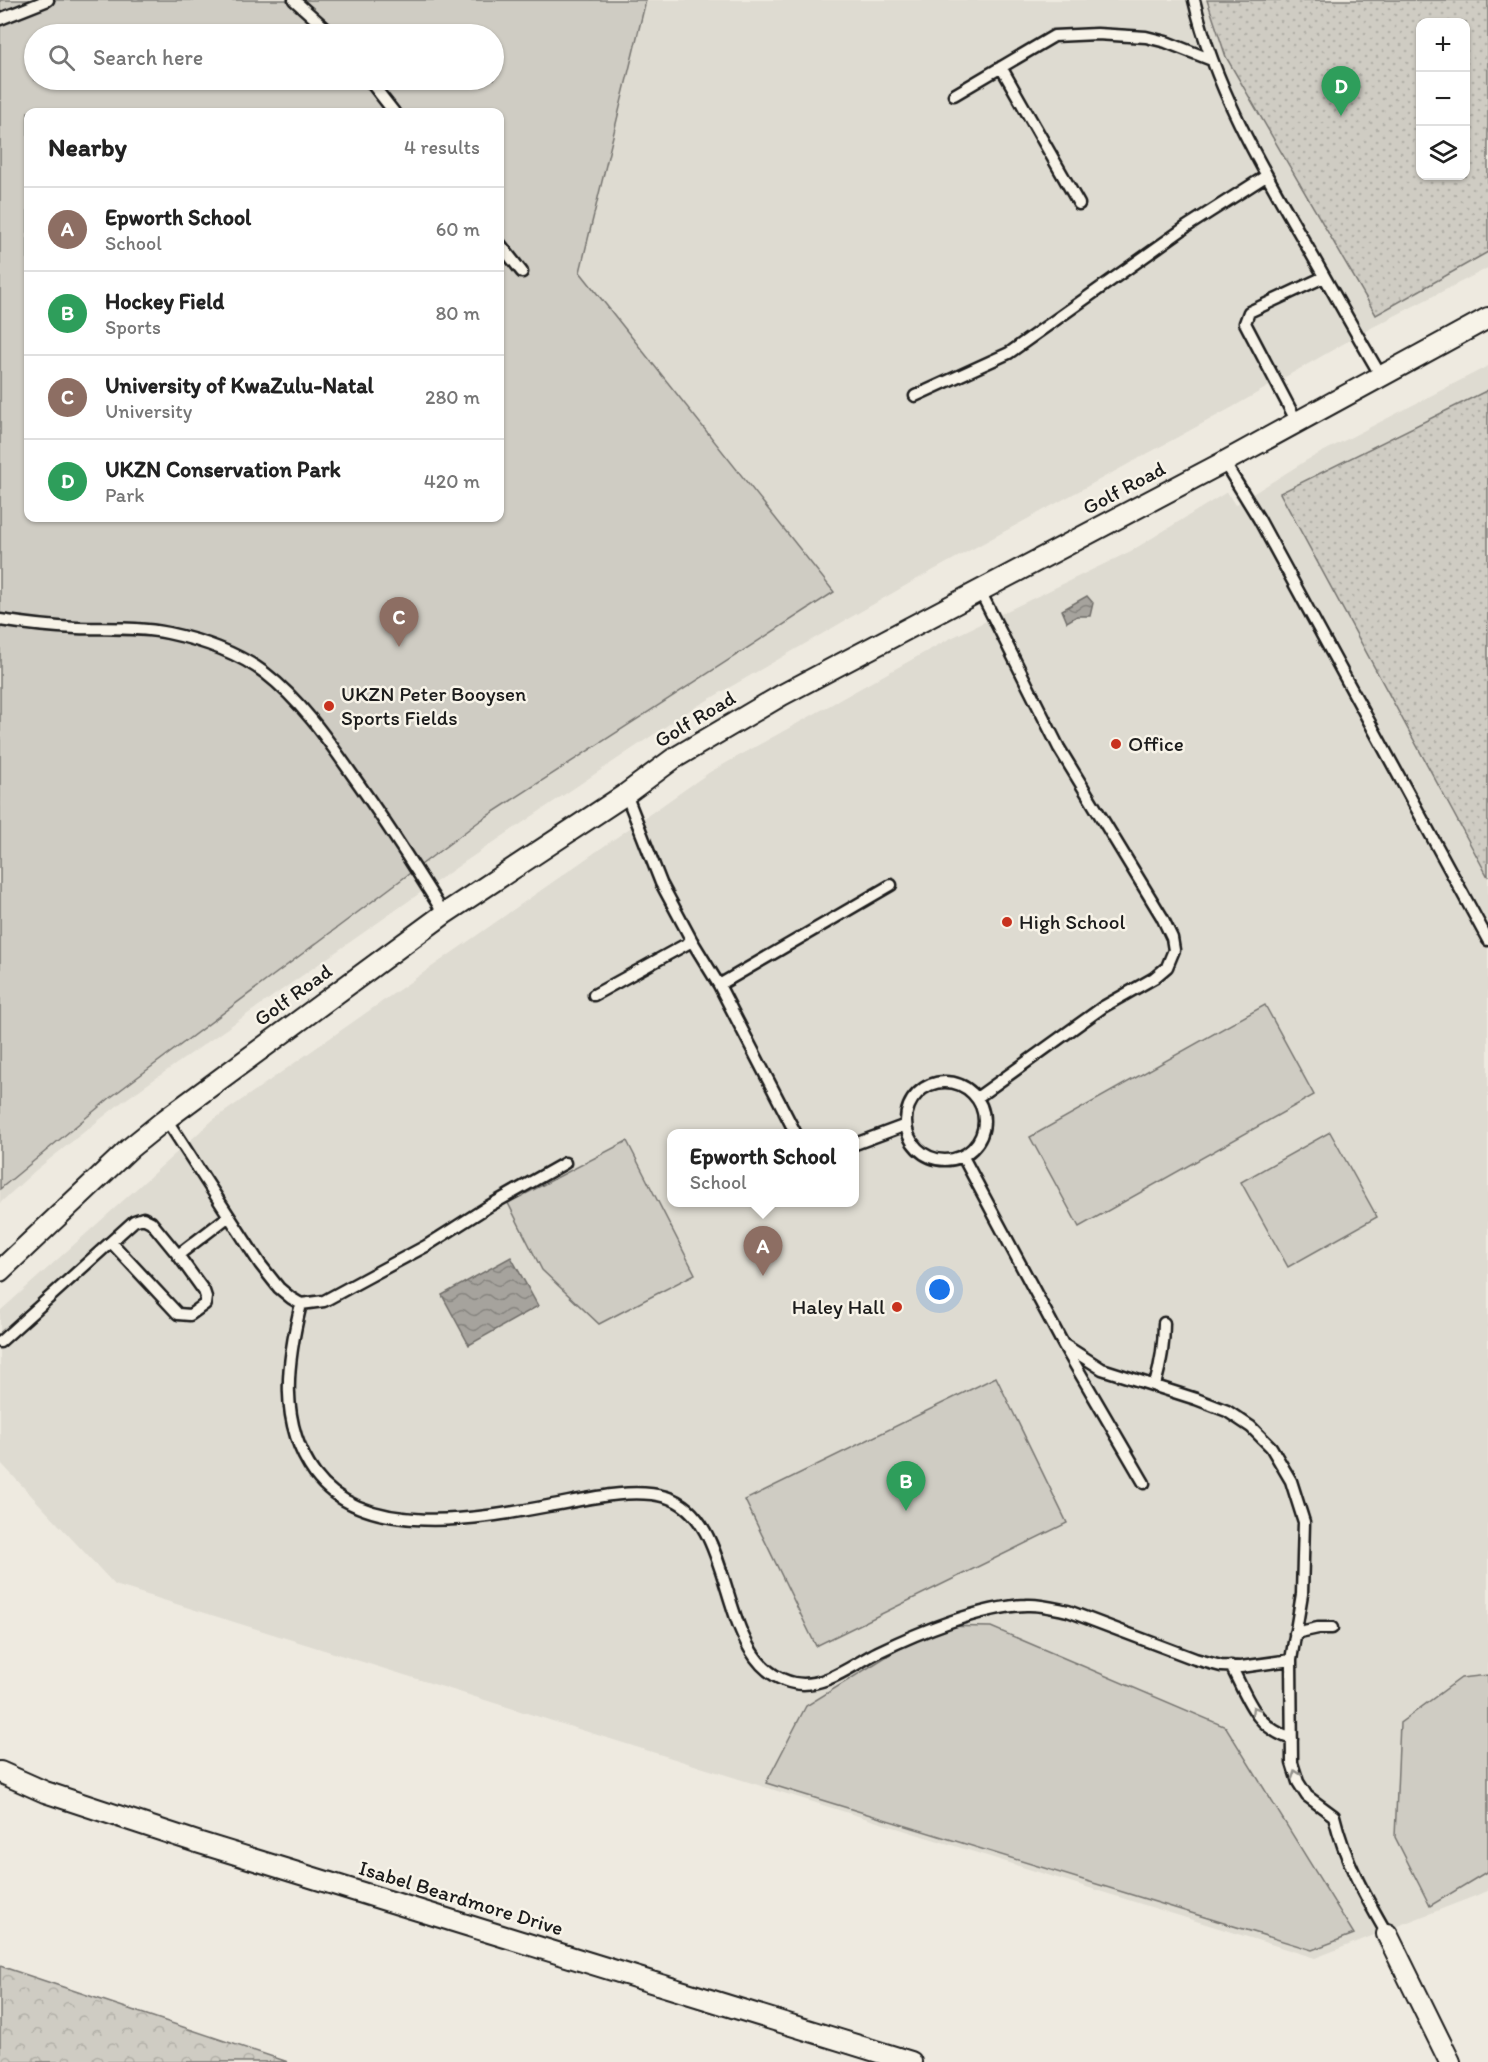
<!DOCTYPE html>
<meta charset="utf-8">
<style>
:root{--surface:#fff;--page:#f6f6f6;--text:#222;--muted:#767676;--line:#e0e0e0;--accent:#db2777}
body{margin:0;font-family:Itim,sans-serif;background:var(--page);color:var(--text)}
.controls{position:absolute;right:18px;top:18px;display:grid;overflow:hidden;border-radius:12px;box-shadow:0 2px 4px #0004}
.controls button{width:54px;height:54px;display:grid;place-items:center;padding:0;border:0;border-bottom:2px solid var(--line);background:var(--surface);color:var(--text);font:30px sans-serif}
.you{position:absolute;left:940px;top:1290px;width:21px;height:21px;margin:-15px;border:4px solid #fff;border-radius:50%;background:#1a73e8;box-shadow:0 0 0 9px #1a73e833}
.badge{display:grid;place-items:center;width:39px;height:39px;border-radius:50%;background:var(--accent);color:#fff;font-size:20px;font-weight:700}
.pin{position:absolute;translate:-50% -50px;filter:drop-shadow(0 2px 3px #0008)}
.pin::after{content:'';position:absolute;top:32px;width:21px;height:18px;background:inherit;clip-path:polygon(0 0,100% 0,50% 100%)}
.popup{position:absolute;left:667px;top:1129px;width:192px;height:78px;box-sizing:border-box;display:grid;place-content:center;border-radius:12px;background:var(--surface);filter:drop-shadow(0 2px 4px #0005);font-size:20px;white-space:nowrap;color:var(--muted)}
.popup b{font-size:22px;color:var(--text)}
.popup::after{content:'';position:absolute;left:50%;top:100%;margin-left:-12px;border:12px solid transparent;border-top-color:var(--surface)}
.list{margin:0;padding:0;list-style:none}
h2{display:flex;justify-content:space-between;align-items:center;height:78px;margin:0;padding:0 24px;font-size:26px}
h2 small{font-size:20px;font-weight:400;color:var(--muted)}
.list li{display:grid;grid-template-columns:39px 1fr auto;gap:18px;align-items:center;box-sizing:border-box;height:84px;padding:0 24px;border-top:2px solid var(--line)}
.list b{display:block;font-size:22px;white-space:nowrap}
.list p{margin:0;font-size:20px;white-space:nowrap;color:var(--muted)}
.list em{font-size:20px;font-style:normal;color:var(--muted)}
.icon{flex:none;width:33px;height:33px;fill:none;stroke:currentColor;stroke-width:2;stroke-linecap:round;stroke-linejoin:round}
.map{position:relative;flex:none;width:1488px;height:2062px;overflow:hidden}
.search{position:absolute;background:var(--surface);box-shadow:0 2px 4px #0004;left:24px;top:24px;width:480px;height:66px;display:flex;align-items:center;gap:15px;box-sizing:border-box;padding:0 21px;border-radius:33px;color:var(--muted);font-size:22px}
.panel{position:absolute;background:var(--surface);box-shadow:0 2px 4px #0004;left:24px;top:108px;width:480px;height:414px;border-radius:12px}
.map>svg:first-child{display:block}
</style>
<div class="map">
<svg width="1488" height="2062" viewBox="0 0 1488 2062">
<defs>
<pattern id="grass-dots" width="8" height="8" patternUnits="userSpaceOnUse" patternTransform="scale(1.5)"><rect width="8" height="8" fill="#cfccc3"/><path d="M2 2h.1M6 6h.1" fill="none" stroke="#b1afa7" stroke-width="1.8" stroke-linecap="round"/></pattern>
<pattern id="forest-crowns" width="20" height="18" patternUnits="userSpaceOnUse" patternTransform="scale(1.5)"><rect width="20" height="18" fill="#cfccc3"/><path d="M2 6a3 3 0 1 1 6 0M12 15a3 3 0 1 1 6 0" fill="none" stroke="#b1afa7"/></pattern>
<pattern id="water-waves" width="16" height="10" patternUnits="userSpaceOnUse" patternTransform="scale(1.5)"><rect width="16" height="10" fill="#a6a39d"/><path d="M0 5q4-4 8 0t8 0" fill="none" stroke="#86847f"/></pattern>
</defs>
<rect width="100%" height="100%" fill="#eeeae0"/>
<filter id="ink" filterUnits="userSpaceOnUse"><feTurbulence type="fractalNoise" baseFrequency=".0167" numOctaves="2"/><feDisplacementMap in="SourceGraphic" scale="12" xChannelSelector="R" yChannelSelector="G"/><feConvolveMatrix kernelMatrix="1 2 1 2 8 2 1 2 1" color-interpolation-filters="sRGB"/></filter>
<g filter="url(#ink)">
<!-- built -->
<path fill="#dedbd1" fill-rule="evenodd" d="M0,0H1488V268L1371,328L1231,408L910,583L687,712L460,865L122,1102L36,1170L0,1203ZM1420,22H1466V176H1420ZM34,34H494V80H34ZM28,112H500V518H28Z
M1488,366V1891L1315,1958L115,1585L0,1462V1311L213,1120L710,772L947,640L1131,551L1227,492L1235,505L1307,460ZM672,1134H855V1202H672Z"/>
<!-- grass -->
<path fill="url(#grass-dots)" stroke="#767470" stroke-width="1.5" fill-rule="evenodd" d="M1207,0H1488V252L1376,315L1226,57ZM1420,22H1466V176H1420Z
M1488,390V877L1280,493Z"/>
<!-- forest -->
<path fill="url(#forest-crowns)" stroke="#767470" stroke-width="1.5" d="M0,1966L288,2062H0Z"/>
<!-- pitch -->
<path fill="#cfccc3" stroke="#767470" stroke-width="1.5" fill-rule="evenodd" d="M0,0H646L580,272L834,592L481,820L111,1097L0,1189ZM34,34H494V80H34ZM28,112H500V518H28Z
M1265,1005L1314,1095L1079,1227L1030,1137Z
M1330,1132L1377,1217L1288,1267L1241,1182Z
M627,1141L695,1274L599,1324L542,1270L508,1203Z
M996,1377L1067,1523L816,1646L745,1500Z
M936,1626L991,1627L1226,1727L1354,1934L1312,1950L766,1783L806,1706Z
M1488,1675V1871L1430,1906L1395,1837L1400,1723L1461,1678Z"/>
<!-- water -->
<path fill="url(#water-waves)" stroke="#6f6d69" stroke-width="1.5" d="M1087,596L1093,603L1090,616H1077L1067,622L1062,610Z
M511,1257L538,1306L469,1345L442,1295Z"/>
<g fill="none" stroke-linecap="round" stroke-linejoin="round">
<!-- service casing -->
<g stroke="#1c1c1c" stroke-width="15">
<path id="service" d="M294,0L332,34
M1194,0C1214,86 1260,165 1304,241C1330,286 1355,332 1381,376
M0,19L48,0
M1001,67L1079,204
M369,80L394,112
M954,95L1054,36L1097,34L1146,37L1166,42L1212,60
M500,244L522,272
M915,396L1009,353L1186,227L1266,176
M1297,422L1245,323L1249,312L1324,277
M1224,462L1259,519L1488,940
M0,620C25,624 52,627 77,628C107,629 139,627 168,633C201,640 238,653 265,673C300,700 326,737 351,773C384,819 414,866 444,914
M626,794L661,883L692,941L719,985L796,1134
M719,985L891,885
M594,995L692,941
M906 1121a39 39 0 1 1 78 0a39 39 0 1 1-78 0Z
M978,1097L1103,1007L1154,978L1167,967L1174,950L1172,938L1162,917L1059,748L980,591
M166,1119L260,1264L279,1288L291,1298L301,1304L324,1301L372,1275L426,1246L489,1206L565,1163
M855,1144L906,1125
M963,1157L1063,1344L1144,1483
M111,1242L178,1314L190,1315L205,1304L206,1297L204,1291L178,1255
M301,1304C287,1361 278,1423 315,1474C364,1540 479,1519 548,1506C583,1500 631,1487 666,1497C740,1519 714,1667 794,1683C824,1689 852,1665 878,1652C919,1632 980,1607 1026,1605C1040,1604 1054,1608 1068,1611L1195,1659L1221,1666L1241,1667L1291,1660
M0,1342L134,1221L143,1218L151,1222L178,1255L229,1216
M1063,1344L1102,1369L1196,1399L1227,1411L1251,1427L1271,1447L1291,1481L1304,1522L1302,1594L1291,1660L1292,1763L1298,1782L1307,1796L1334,1816C1345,1861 1364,1894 1387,1934
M1155,1385C1161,1364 1164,1345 1164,1323
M1295,1633L1318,1628H1332
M1231,1666C1248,1699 1255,1727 1292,1739"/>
</g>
<!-- minor casing -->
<g stroke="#1c1c1c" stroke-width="24">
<path id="minor" d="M0,1271L130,1148L166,1119L444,914L626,794L673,759L782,695L1224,462L1488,318
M0,1772L45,1792L197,1842L911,2062
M1387,1934L1450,2062"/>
</g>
<!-- service -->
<use href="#service" stroke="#f7f3e8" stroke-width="10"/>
<!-- minor -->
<use href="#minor" stroke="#f7f3e8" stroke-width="20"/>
</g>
<!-- one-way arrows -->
<defs><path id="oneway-chevron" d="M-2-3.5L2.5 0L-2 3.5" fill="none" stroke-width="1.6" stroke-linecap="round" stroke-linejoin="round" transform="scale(1.5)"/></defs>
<g stroke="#94928c">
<use href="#oneway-chevron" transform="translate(1255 1710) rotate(-121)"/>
<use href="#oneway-chevron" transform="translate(1296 1774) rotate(-109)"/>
</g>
</g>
<!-- markers -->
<g fill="#c8321e" stroke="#f7f3e8" stroke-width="2">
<circle cx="329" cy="706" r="6"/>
<circle cx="1116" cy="744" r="6"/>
<circle cx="1007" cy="922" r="6"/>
<circle cx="897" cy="1307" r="6"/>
</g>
<g text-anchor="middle" stroke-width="5" stroke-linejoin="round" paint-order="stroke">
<!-- street labels -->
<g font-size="21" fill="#1c1c1c" stroke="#f7f3e8">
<text transform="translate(1124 488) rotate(-28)" y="7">Golf Road</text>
<text transform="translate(695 719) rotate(-31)" y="7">Golf Road</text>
<text transform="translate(293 995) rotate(-36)" y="7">Golf Road</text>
<text transform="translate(461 1898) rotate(17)" y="7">Isabel Beardmore Drive</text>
</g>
<!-- poi labels -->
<g font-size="21" fill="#1c1c1c" stroke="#f7f3e8" text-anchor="start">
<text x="341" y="701">UKZN Peter Booysen<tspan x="341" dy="24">Sports Fields</tspan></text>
<text x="1128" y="751">Office</text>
<text x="1019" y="929">High School</text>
<text x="885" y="1314" text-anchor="end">Haley Hall</text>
</g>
</g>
</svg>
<div class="controls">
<button>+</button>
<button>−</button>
<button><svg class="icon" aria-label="layers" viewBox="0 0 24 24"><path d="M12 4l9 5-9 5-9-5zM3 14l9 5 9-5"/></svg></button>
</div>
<div class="you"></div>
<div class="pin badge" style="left:763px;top:1276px;background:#8d6e63">A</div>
<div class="popup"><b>Epworth School</b>School</div>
<div class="pin badge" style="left:906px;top:1511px;background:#2e9e5b">B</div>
<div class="pin badge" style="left:399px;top:647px;background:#8d6e63">C</div>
<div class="pin badge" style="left:1341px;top:116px;background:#2e9e5b">D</div>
<div class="search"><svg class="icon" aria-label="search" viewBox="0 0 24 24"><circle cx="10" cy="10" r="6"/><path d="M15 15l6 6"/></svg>Search here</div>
<section class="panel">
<h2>Nearby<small>4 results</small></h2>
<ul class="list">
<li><span class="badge" style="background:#8d6e63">A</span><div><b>Epworth School</b><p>School</p></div><em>60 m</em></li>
<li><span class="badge" style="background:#2e9e5b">B</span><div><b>Hockey Field</b><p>Sports</p></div><em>80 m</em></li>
<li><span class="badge" style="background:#8d6e63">C</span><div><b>University of KwaZulu-Natal</b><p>University</p></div><em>280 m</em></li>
<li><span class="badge" style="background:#2e9e5b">D</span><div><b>UKZN Conservation Park</b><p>Park</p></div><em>420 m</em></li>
</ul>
</section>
</div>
